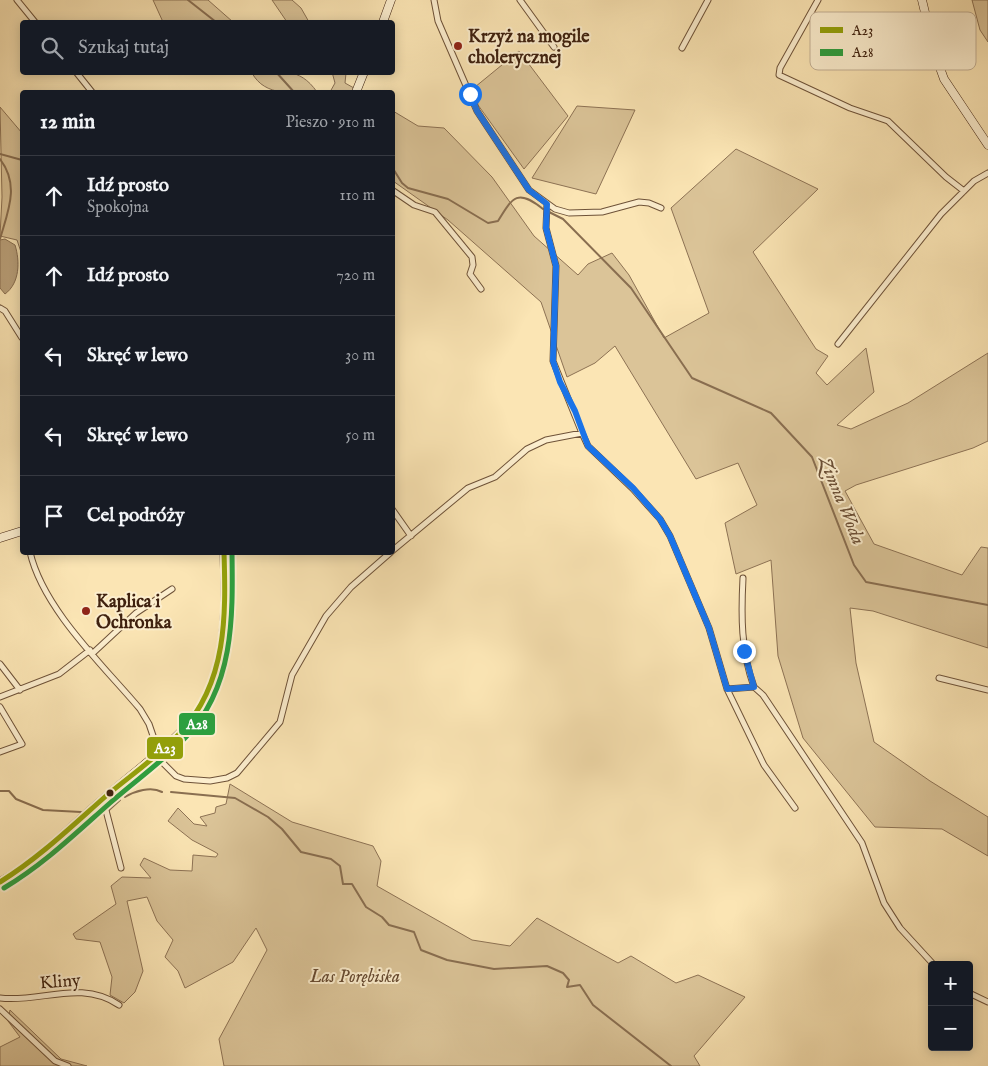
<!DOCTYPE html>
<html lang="pl">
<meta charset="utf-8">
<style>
:root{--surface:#171b24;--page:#20242c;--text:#f1f3f6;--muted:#9ea1a6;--line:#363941}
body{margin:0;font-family:"IM FELL English",serif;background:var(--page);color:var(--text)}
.controls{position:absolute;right:15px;bottom:15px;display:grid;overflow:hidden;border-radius:5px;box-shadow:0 2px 12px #0003}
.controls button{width:45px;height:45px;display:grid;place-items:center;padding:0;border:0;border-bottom:1px solid var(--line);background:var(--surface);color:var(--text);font:25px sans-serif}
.stop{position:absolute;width:15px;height:15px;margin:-11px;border:4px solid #1a73e8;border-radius:50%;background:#fff}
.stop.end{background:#1a73e8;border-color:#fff;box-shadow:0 1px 5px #0008}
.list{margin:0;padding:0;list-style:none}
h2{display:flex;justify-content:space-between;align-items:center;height:65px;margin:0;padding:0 20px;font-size:21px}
h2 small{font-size:16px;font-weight:400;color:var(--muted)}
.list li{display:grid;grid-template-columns:32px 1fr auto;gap:15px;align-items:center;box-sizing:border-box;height:80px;padding:0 20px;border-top:1px solid var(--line)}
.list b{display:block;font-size:19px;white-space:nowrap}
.list p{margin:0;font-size:16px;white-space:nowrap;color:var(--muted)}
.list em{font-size:16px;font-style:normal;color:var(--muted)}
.icon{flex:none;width:28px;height:28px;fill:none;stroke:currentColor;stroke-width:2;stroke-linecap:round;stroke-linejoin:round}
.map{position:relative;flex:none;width:988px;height:1066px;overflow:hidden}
.search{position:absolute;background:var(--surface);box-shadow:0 2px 12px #0003;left:20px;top:20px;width:375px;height:55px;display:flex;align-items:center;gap:12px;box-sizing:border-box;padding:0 18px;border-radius:5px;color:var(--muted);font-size:19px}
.panel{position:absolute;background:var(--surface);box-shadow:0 2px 12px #0003;left:20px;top:90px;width:375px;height:465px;border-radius:5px}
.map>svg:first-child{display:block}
</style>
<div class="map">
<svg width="988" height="1066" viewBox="0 0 988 1066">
<rect width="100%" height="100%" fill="#fbe5b4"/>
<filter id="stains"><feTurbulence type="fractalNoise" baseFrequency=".004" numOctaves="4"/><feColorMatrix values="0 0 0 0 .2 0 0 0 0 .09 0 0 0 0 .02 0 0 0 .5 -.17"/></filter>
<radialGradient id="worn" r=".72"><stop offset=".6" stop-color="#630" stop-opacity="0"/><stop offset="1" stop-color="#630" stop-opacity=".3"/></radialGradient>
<!-- green -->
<path fill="#dbc498" stroke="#8d7254" d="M153,0H208L233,22H163Z
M272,0H292L301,8L309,22H287Z
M972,0H988V42L980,30Z
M519,51L568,116L524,169L478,105L475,87Z
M332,72L346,73L345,83L361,92H330L335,83Z
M252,73C280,72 299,66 317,92C294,93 265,97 252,73Z
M577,106L635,110L596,194L532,178Z
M0,107L22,133V255L17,240L0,236L2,197Z
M393,111L418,126L444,128L492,177L534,236L578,275L588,264L612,253L629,275L664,338L709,313L671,208L736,149L818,189L753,252L816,349L828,356L816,373L827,385L866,348L874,392L837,425L851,429L908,403L988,353V441L973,448L856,485L845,491L874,544L962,575L981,547L988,548V648L873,611L850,608L856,663L874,742L930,781L988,817V856L942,829L875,827L803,738L778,656L771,560L736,574L725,523L757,505L738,463L696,479L615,346L595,363L567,377L541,302L448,220L393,181Z
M230,784L292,822L373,846L381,861L377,886L472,940L510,946L537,918L618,963L631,956L676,983L698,975L745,997L694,1056L700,1066H224L219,1039L267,950L256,928L233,962L185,988L178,971L165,957L173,940L157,921L147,897L127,901L143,971L135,992L124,1003L110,995L112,977L100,942L76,939L73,934L116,904L111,886L122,877L151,878L140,865L144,858L170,870L192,871L193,855L216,857L218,854L215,852L192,840L168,821L178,808L194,824L207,826L200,817L215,813L216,807L226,804Z
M10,1010L61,1059L87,1066H0V1047L20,1037L8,1021Z"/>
<!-- water -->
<path fill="#bba27c" stroke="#896e50" d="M5,239L15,245C20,261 20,283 5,294L0,288V240Z"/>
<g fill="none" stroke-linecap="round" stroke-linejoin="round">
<!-- stream -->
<path stroke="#896e50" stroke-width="2" d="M188,0L216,22
M276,72L294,92
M0,154L22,160
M0,159C20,185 8,211 0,239
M392,167L402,183L408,188L448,199L488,223L498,221C513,196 518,189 543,209
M549,212L563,219L631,288L692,378L771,413L812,457L854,565L866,582L988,605
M0,791H9L16,799L43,810L81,812
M171,792L235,798L268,817L282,829L301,852L331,859L340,866L343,884H352L366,907L382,917L389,925L414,932L421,950L447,960L494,969L547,966L563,973L569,980L567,987L580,985L593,1005L671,1066
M125,797C135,791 151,786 162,792
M109,810L120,800"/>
<!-- street casing -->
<g stroke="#6e5238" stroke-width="7">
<path id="street" d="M17,0L35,22
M434,0L438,21L477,111L529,190L555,209L569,213L602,212L639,202L649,203L661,208
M520,0L554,47
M818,0L780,68L779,75L850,108L888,121L946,177L964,191
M682,48L708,0
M76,72L92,92
M392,190L414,205L435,212L472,257L473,265L470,274L481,289
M547,204L546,228L556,266L553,361L582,433
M0,308L5,311L22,338
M838,344L941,214L974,181L988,173
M392,509L411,536
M392,551L468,488L495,477L527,449L546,440L582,433L588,446L633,489L660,519L670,536L709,628L727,689L764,765L795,808
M30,552C43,609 103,665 140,709L149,724L162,762L176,776L184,779L210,781L227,778L237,773L280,722L292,675L326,616L351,587L391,552
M743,578C741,616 741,651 754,687
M93,653L136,613L172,589
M0,664L20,690
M939,678L988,690
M727,689L754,687L763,695L862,843L884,903L900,928L934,965
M0,697L59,674L90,650
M0,707L22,744L0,752
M103,799L121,868
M969,993L988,1002
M0,998C41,1003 80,979 119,1005
M0,1009L55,1061L68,1066"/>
</g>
<!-- secondary casing -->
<g stroke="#3f210f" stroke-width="9">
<path id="secondary" d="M922,0L935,54L944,79L988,145
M383,22L391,0
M356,92L364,72
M0,538L22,531
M0,882C38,861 68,829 101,801C127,778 156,757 181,732C229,683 226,615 224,552"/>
</g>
<!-- street -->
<use href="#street" stroke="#fceece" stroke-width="5"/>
<!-- secondary -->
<use href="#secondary" stroke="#fceece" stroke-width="8"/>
<!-- bus-1 casing -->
<g stroke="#fceece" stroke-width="9">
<path id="bus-1" d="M0,882C39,858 72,826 106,796C131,775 159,756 181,732C227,682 226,616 224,552"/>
</g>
<!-- bus-2 casing -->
<g stroke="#fceece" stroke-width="9">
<path id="bus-2" d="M4,888C43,865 76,833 110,803C135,781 162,762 185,738C234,688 233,618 232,552"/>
</g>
<!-- bus-1 -->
<use href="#bus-1" stroke="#93a00a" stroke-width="5"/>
<!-- bus-2 -->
<use href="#bus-2" stroke="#2d9f3f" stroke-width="5"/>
</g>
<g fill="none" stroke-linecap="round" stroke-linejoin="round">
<!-- route -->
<path stroke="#1a73e8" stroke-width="6" d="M470,94L477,111L529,190L547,204L546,228L556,266L553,361L560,382L575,411L588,446L633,488L660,519L670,536L709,628L727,689L754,687L744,651"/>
</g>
<!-- markers -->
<g fill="#8f2418" stroke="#fceece" stroke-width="2">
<circle cx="458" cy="46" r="5"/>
<circle cx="86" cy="611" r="5"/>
</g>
<circle fill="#3f210f" stroke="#fceece" stroke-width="2" cx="110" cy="793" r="4.5"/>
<g text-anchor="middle" stroke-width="4" stroke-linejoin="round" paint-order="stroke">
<!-- poi labels -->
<g font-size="18" font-weight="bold" fill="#3f210f" stroke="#fceece" text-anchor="start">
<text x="468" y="42">Krzyż na mogile<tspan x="468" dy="21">cholerycznej</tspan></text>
<text x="96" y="607">Kaplica i<tspan x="96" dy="21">Ochronka</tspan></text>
</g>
<!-- park labels -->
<g font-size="18" font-style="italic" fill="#664a31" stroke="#fceece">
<text x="355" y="982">Las Porębiska</text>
</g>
<!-- street labels -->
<g font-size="18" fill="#3f210f" stroke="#fceece">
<text transform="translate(60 981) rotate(-4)" y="6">Kliny</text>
</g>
<!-- water labels -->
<g font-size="19" font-style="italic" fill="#6a4e35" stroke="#fceece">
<text transform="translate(843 500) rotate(68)" y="7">Zimna Woda</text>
</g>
</g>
<!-- legend -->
<rect x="810" y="12" width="166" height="58" rx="8" fill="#fceece" stroke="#c3b095" stroke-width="1"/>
<rect x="820" y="27" width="23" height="6" fill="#93a00a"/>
<rect x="820" y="49" width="23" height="7" fill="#2d9f3f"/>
<g font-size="14" fill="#3f210f">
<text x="852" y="35">A23</text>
<text x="852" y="57">A28</text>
</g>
<g stroke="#fceece" stroke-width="2">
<rect x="178" y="712" width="38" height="24" rx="5" fill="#2d9f3f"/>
<rect x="146" y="736" width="38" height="24" rx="5" fill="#93a00a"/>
</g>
<g font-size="14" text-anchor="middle" font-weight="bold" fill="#fff">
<text x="197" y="729">A28</text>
<text x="165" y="753">A23</text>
</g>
<rect width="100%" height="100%" filter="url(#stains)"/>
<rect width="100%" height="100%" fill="url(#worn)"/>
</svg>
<div class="controls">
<button>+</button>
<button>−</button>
</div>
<div class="stop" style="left:470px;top:94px"></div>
<div class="stop end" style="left:744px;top:651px"></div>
<div class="search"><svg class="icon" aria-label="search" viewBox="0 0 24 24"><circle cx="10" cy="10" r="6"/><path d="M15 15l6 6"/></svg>Szukaj tutaj</div>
<section class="panel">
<h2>12 min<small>Pieszo · 910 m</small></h2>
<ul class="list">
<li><svg class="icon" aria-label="ahead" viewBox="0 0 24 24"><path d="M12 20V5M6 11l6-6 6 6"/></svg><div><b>Idź prosto</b><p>Spokojna</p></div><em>110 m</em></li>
<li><svg class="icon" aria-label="ahead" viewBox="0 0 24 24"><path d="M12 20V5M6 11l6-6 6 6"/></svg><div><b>Idź prosto</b></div><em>720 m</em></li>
<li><svg class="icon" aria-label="left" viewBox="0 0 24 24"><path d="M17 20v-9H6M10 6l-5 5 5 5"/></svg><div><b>Skręć w lewo</b></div><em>30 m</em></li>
<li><svg class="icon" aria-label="left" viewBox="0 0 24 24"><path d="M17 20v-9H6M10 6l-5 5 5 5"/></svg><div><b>Skręć w lewo</b></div><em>50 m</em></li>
<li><svg class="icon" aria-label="arrive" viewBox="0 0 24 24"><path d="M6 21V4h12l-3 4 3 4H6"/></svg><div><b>Cel podróży</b></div></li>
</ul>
</section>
</div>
